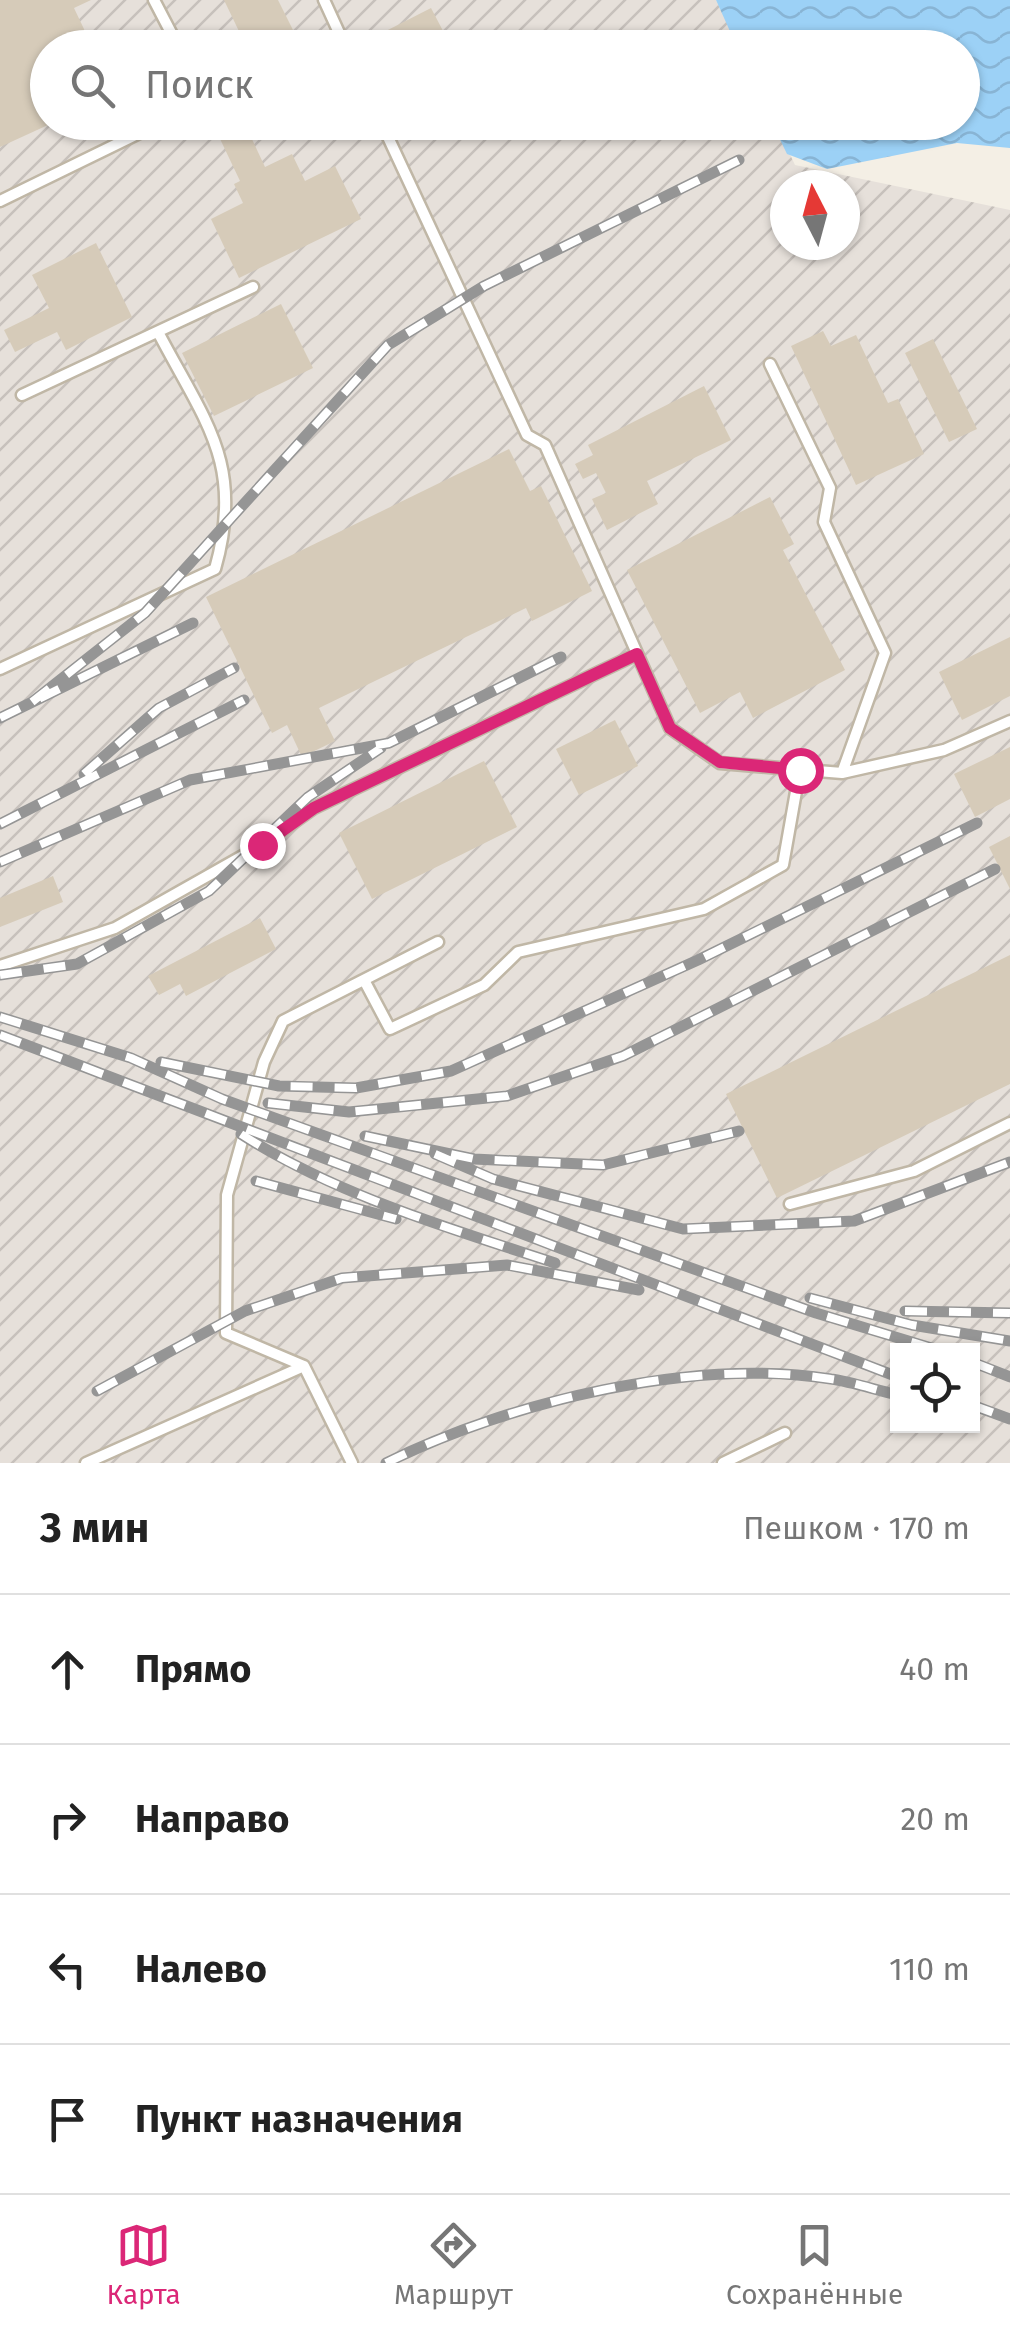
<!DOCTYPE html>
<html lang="ru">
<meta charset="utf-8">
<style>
:root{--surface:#fff;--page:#f2f2f2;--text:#222;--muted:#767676;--line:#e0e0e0;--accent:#db2777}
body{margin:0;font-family:"Fira Sans",sans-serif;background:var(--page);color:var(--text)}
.controls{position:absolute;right:30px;bottom:30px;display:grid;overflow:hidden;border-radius:0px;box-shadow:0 2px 8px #0004}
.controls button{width:90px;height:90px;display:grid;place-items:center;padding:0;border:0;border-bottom:2px solid var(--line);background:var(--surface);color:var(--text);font:50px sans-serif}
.compass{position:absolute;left:770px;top:170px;width:90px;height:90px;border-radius:50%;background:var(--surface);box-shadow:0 2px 8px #0004;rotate:354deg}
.stop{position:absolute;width:30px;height:30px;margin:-22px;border:8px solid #db2777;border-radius:50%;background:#fff}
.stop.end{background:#db2777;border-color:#fff;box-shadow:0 2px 10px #0008}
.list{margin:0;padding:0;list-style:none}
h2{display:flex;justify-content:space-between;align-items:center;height:130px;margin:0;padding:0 40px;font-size:42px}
h2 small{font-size:32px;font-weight:400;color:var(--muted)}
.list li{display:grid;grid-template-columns:65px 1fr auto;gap:30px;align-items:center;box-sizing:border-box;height:150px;padding:0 40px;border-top:2px solid var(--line)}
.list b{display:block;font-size:38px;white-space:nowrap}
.list em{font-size:32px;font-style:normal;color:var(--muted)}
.icon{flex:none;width:55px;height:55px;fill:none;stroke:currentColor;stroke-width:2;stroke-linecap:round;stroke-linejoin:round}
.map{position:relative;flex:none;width:1010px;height:1463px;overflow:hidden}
.search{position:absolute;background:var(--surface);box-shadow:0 2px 8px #0004;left:30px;right:30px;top:30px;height:110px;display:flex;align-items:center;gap:25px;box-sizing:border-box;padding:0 35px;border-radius:55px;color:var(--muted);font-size:38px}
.sheet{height:730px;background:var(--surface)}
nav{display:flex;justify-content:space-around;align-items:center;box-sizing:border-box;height:140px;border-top:2px solid var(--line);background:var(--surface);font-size:28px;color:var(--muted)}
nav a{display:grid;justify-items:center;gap:5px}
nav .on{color:var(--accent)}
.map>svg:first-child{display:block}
</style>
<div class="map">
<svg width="1010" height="1463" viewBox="0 0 1010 1463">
<defs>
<pattern id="industrial-furrows" width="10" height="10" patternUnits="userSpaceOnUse" patternTransform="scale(2.5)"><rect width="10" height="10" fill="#e6e0da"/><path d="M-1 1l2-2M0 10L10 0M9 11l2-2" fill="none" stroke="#c7c1bc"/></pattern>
<pattern id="water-waves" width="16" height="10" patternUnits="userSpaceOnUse" patternTransform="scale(2.5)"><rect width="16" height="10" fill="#9cd1f6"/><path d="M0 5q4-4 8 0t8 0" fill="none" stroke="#88b4d4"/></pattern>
</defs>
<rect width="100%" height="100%" fill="#f4efe5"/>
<!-- industrial -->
<path fill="url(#industrial-furrows)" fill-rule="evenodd" d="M0,0H716L739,47L48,48V122L775,123L795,165L1010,210V1463H0ZM785,185H845V245H785ZM898,1350H972V1426H898Z"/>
<!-- water -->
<path fill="url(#water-waves)" d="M716,0H1010V148L957,143L827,169L787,154L772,123L962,122V48L737,47Z"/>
<!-- building -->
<path fill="#d6cbb9" d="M0,0H91L74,8L93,48H48V125L0,147Z
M224,0H278L302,48H247Z
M431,8L452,48H390L382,33Z
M212,122H244L265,167L292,154L305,181L335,166L361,219L239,278L211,219L243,203L234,184L240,181Z
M428,122H471L437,140Z
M96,243L132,317L66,350L57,332L15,352L4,330L49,308L32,275Z
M281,304L313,368L214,416L182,353Z
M823,331L831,346L856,335L888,403L898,399L924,454L856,485L791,346Z
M933,339L977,429L949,442L905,353Z
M704,386L731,440L647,481L658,504L607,530L592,499L606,493L596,473L583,479L575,464L593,455L588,445Z
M509,449L530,491L541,486L592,591L532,621L526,608L319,708L335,741L302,757L287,725L272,733L206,597Z
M770,497L794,544L783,550L845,670L753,718L740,692L700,713L627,570Z
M1010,637V696L962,720L939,672Z
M615,720L638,766L579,795L556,749Z
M1010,747V799L975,817L954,774Z
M484,761L517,827L372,899L339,833Z
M1010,836V889L989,847Z
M53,876L63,902L0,927V898Z
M260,918L276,949L186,996L180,984L159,995L148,976Z
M1010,955V1084L777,1198L726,1094Z"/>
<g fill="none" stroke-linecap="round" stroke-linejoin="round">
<!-- lane casing -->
<g stroke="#c0b7a6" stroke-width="15">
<path id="lane" d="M154,0L179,48
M324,0L346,48
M381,122L527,435L545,445L670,728L720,763L842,773L944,750L1010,721
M0,201L162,122
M770,364L830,488L824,522L885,653L842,773
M22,395L253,287
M0,669L215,569C245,464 205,422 158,332
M0,966L115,928L262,845L314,808L637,654
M364,980L390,1029L484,985L518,952L704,909L783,865L800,769
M790,1204L914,1171L1010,1123
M86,1463L304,1366
M352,1463L304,1366L226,1333L227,1195L264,1062L283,1021L438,942
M723,1463L785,1433"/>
</g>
<!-- lane -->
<use href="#lane" stroke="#fff" stroke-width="10"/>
<!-- rail casing -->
<g stroke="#959595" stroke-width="11">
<path id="rail" d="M32,702L145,613L388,345L484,286L739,160
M0,718L193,623
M84,774L159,708L234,668
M0,824L244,700
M0,862L190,780L389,743L561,657
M0,975L77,964L209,891L308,797L381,748
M0,1017L131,1058L222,1099L816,1313L938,1350
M0,1035L898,1377
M161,1062L279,1086L356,1088L451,1071L698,960L977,823
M268,1103L349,1112L507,1096L623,1056L995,869
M241,1134C336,1195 449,1228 555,1263
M365,1136L474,1159L603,1165L739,1131
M435,1154L493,1179L683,1229L854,1221L1010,1162
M256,1181L396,1219
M810,1298L912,1325L1010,1341
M905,1311L1010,1313
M972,1362L1010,1377
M97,1391L245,1311L342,1278L507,1265L639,1290
M972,1405L1010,1419
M386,1463C509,1402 693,1357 831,1379C853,1382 875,1390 898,1395"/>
</g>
<!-- rail -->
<use href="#rail" stroke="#fff" stroke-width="8" stroke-dasharray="22" stroke-linecap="butt"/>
</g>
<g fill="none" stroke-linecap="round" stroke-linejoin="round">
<!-- route -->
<path stroke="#db2777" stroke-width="12" d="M262,845L314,808L637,654L670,728L720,762L800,770"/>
</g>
</svg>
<div class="controls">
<button><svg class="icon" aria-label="locate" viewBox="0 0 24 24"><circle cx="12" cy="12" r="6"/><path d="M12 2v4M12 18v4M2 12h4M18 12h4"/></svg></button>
</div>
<svg class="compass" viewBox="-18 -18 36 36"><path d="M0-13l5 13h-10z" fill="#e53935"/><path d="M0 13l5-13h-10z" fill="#767676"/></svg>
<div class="stop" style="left:800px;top:770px"></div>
<div class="stop end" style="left:262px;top:845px"></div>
<div class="search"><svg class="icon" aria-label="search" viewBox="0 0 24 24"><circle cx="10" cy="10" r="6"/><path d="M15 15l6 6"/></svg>Поиск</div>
</div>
<section class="sheet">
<h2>3 мин<small>Пешком · 170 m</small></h2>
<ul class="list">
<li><svg class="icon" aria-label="ahead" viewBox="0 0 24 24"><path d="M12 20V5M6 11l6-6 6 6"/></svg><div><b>Прямо</b></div><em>40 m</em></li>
<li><svg class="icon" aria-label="right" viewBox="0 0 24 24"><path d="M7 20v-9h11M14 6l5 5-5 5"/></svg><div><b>Направо</b></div><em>20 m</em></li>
<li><svg class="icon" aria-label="left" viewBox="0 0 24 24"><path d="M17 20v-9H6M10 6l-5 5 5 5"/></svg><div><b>Налево</b></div><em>110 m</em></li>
<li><svg class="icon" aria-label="arrive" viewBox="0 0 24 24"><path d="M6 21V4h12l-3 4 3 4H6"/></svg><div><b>Пункт назначения</b></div></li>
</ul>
</section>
<nav>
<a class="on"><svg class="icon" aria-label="map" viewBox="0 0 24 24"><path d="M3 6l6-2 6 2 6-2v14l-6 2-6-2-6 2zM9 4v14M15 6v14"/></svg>Карта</a>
<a><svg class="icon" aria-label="directions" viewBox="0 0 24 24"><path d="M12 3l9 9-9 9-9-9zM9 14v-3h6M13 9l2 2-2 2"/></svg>Маршрут</a>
<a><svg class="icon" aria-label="saved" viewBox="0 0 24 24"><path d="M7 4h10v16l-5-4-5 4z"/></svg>Сохранённые</a>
</nav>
